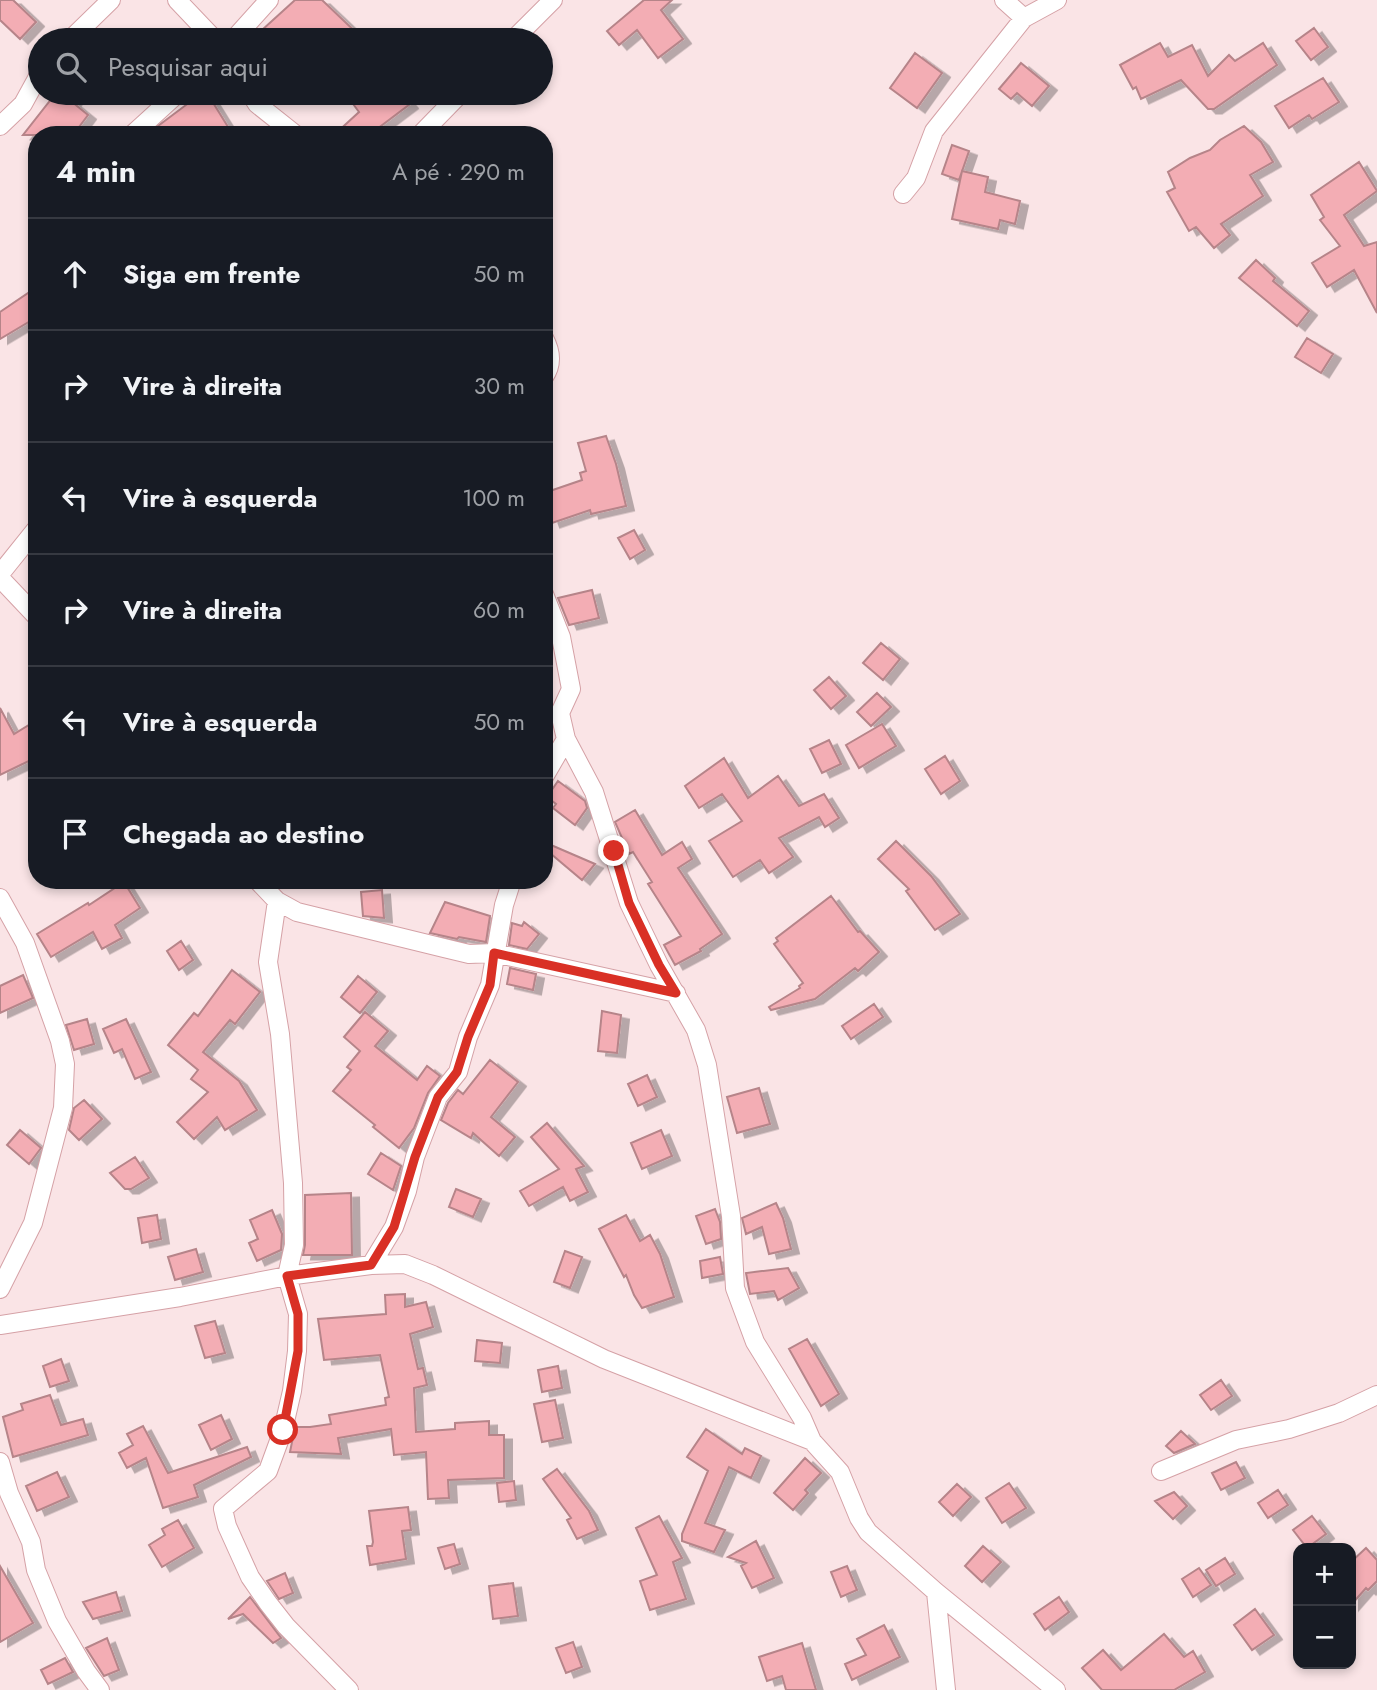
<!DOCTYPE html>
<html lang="pt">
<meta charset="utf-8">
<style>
:root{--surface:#171b24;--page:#20242c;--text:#f1f3f6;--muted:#9ea1a6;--line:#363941}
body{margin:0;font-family:Jost,sans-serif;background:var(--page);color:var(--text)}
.controls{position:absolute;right:21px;bottom:21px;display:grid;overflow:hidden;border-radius:14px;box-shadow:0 4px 10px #0003}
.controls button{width:63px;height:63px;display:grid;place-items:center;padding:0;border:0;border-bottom:2px solid var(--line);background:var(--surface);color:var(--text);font:35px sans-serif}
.stop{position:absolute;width:21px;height:21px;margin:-16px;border:5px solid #d93025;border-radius:50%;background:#fff}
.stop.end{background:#d93025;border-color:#fff;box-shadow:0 2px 7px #0008}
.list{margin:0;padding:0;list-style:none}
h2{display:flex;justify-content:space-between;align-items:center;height:91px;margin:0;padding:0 28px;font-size:30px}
h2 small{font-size:23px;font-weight:400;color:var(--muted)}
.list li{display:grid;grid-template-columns:46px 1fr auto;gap:21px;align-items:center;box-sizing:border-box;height:112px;padding:0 28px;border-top:2px solid var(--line)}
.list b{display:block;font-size:26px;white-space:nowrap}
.list em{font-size:23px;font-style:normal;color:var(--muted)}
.icon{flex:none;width:38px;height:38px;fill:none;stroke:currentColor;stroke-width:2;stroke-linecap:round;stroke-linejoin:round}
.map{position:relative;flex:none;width:1377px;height:1690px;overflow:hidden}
.search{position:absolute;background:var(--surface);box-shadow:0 4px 10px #0003;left:28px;top:28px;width:525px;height:77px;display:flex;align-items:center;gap:18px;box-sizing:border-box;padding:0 24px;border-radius:38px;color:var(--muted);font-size:26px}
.panel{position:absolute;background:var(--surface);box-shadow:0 4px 10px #0003;left:28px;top:126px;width:525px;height:763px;border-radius:28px}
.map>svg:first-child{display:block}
</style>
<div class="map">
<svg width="1377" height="1690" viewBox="0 0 1377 1690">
<defs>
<filter id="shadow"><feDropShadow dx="8" dy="4.5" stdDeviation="0" flood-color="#0004"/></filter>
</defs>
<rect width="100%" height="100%" fill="#fae4e6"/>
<!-- building -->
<path fill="#f3adb4" stroke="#b68489" stroke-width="2" filter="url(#shadow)" d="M0,0H13L36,22L20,39L0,20Z
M295,0H322L364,40H251Z
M644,0H672L661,10L683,39L658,58L637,30L619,45L607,31Z
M1314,28L1328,47L1311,60L1296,41Z
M1160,43L1168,57L1192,45L1208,76L1229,55L1235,61L1263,43L1277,65L1214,109H1208L1181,80L1141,99L1136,87L1133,89L1120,65Z
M915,53L942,73L917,108L890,88Z
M1021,63L1049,86L1032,106L1017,93L1011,99L999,89Z
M1323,78L1339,102L1312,119L1309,115L1289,128L1275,106Z
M56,93H80L72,102L88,115L73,135H23Z
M189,93H207L233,135H164L158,126L190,102L187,99Z
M345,93H401L410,104L369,135H334L359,112Z
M1244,126L1261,142L1273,162L1250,175L1263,196L1221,224L1230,235L1214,248L1196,227L1189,231L1167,192L1175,188L1168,172L1190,158L1210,150L1220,140Z
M952,145L969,151L959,180L942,174Z
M1359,162L1377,191L1344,215L1364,246L1377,242V313L1354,270L1327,287L1312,263L1340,246L1320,220L1324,217L1311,195Z
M962,171L988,177L985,192L1020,201L1015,224L1000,220L998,229L952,219Z
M1256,260L1275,278L1273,281L1309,311L1297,326L1239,278Z
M37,287V317L0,339V312Z
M1307,338L1333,354L1321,373L1295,357Z
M606,436L616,464L626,506L591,514L590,510L552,523L544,500V493L582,480L580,473L586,471L578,443Z
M634,530L645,550L630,559L618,538Z
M592,590L599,618L569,625L558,598Z
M881,643L900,659L883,680L863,663Z
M829,677L846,696L831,709L814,690Z
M877,693L891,707L871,726L857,712Z
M0,708L14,734L37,720V757L0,775Z
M882,724L896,746L859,768L846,745Z
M829,740L841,764L822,773L810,749Z
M945,756L960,781L941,794L925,769Z
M724,758L748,798L778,776L799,806L824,794L839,818L825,827L819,817L779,838L793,857L769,873L760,860L733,877L709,841L742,821L722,794L699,808L685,786Z
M558,781L585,801L587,808L575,825L553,808L556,804L547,797Z
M635,810L662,855L682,842L692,859L678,868L722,934L700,949L701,951L675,965L664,945L681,936L648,884L652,882L633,852L629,854L615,822Z
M896,841L931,876L960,914L935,930L906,891L909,889L878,859Z
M544,842L595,864L582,880L544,848Z
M124,882L140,908L115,925L122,938L102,949L93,932L51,957L37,934L88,903L89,905Z
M382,890L384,918L363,916L361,892Z
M831,896L858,932L860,931L879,952L858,971L855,968L815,999L771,1010L769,1007L800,988L799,986L803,983L774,944L778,941L776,938Z
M445,902L490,916L486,942L459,937L457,939L430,933Z
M524,922L539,934L527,949L509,945L512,923L522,926Z
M181,941L193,960L179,970L167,951Z
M510,968L536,974L533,990L507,984Z
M232,970L260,992L235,1024L230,1020L203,1052L239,1081L257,1110L225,1130L217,1117L194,1139L177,1122L208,1092L191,1079L198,1070L168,1045L194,1013L198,1016Z
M23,975L33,998L0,1013V986Z
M358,976L377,992L360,1013L341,997Z
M874,1004L883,1017L851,1039L842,1026Z
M602,1011L621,1015L617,1053L598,1051Z
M365,1012L388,1031L375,1046L417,1080L427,1066L440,1076L428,1093L414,1128L399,1148L373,1127L375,1125L333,1091L351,1070L347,1067L360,1051L344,1037Z
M87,1019L94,1044L74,1050L66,1025Z
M126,1019L151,1072L135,1079L122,1049L114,1053L103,1029Z
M490,1060L518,1082L491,1117L515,1137L499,1156L473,1133L471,1138L441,1120L448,1103L458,1090L463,1094Z
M647,1075L657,1097L638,1106L628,1084Z
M759,1088L770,1124L737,1133L727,1097Z
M84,1100L102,1119L79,1140L69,1130L74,1108Z
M547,1123L584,1166L576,1169L588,1192L570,1201L563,1187L529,1206L520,1191L559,1169L531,1137Z
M20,1130L41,1148L29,1164L7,1145Z
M661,1130L672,1156L642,1169L631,1143Z
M381,1153L401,1166L393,1190L368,1174Z
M135,1157L149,1178L131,1189H125L110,1173Z
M456,1189L481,1199L473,1217L449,1207Z
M351,1193L352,1255H303L305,1245V1195Z
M776,1203L783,1218L791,1249L769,1254L762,1227L746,1234L742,1218Z
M715,1209L720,1222L721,1239L706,1244L696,1216Z
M272,1210L282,1234L281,1250L257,1261L249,1243L258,1239L250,1220Z
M157,1215L161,1239L142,1243L138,1218Z
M626,1215L640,1241L650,1235L660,1254L674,1297L642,1308L634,1295L626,1275L624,1277L599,1229Z
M196,1249L203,1272L175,1280L168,1257Z
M565,1251L582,1257L570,1288L554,1282Z
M720,1257L723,1274L702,1278L700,1261Z
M788,1268L799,1288L778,1300L774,1291L750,1294L746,1273Z
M405,1294V1307L426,1302L433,1327L410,1334L418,1369L423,1368L427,1385L414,1388L416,1432L455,1429V1423L489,1421V1435H504V1478L448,1480L449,1498L428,1499L426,1452L394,1455L391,1429L338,1438L341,1454L290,1452L295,1427H310L331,1424L329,1415L386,1405L385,1398L389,1397L380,1355L324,1360L318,1319L386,1314L385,1295Z
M215,1321L225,1353L205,1358L195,1326Z
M807,1339L839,1394L821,1406L789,1349Z
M477,1340L502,1343L500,1363L475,1361Z
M61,1359L69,1381L50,1387L43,1366Z
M558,1366L562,1388L542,1392L538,1370Z
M1221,1380L1232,1396L1211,1410L1200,1395Z
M50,1395L61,1425L83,1419L88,1435L13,1457L3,1417L23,1410L21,1404Z
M555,1400L563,1438L542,1442L534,1404Z
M221,1415L232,1439L211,1450L199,1425Z
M143,1426L168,1473L247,1447L251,1457L194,1485L198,1497L163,1508L146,1458L127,1468L119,1453L133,1445L127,1434Z
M706,1429L742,1454L745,1448L761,1456L751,1478L729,1467L705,1523L725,1530L714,1552L682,1541V1534L708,1471L687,1457Z
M1181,1431L1195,1444L1174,1453L1166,1446Z
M805,1458L821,1473L805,1490L808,1493L793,1510L774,1493Z
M1236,1462L1245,1478L1221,1490L1212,1473Z
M557,1469L589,1511L598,1530L577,1539L567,1520L571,1518L543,1479Z
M57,1472L69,1497L37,1511L26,1486Z
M514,1481L516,1500L499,1502L497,1483Z
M1009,1483L1026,1508L1002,1523L986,1498Z
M957,1484L971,1497L953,1516L939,1502Z
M1278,1490L1288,1505L1268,1518L1258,1503Z
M1174,1492L1187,1506L1173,1519L1155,1501Z
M408,1507L411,1530L402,1531L406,1559L370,1565L367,1546H372L373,1542L369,1511Z
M659,1516L682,1558L673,1562L686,1599L650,1610L640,1581L657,1575L636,1528Z
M1312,1516L1326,1534L1307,1548L1293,1530Z
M178,1520L194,1548L162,1567L149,1545L165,1535L162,1529Z
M756,1541L774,1578L752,1588L741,1566L746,1563L728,1557Z
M454,1544L460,1564L445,1569L438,1548Z
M983,1546L1001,1562L982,1582L965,1566Z
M1366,1548L1377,1560V1581L1368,1590L1366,1588L1351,1605V1562Z
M1225,1558L1235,1574L1216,1586L1206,1570Z
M0,1566L33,1623L0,1642Z
M847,1566L857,1590L841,1597L831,1572Z
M1199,1568L1211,1585L1193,1597L1182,1579Z
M285,1573L293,1593L279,1599L267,1581Z
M513,1583L518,1616L493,1619L489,1586Z
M116,1592L122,1611L93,1619L83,1602Z
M250,1597L281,1638L273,1643L243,1614L228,1619Z
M1059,1597L1069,1612L1045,1630L1034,1614Z
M1255,1609L1274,1635L1252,1650L1234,1625Z
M884,1625L900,1657L852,1680L845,1664L866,1655L857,1639Z
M1164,1634L1184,1657L1193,1651L1205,1672L1174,1690H1102L1082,1668L1103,1650L1121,1670Z
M107,1638L119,1670L104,1676L86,1648Z
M573,1642L582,1667L566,1673L556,1648Z
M802,1643L816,1690H786L782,1676L767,1681L759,1657Z
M65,1658L73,1672L48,1684L41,1670Z"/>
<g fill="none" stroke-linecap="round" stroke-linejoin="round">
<!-- minor casing -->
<g stroke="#d5a1a6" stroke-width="20">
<path id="minor" d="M177,0L215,40
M1004,0L1024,18
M70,40L111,0
M233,40L269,0
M513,40L553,0
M250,93L257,104L296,135
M0,126L23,104L40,73
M132,135L178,93
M420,135L461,93
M903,194L916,178L934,131L1024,18L1057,0
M544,338C551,351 553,364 544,377
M0,574L37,528
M0,578L37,617
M544,594L561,637L571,689L560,713L566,739L594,792L629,903L659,965L696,1030L707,1065L731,1216L735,1288L755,1342L802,1418L812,1441
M544,777L566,739
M257,880L277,901L268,962L280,1034L293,1183L294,1245L287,1276L298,1314L297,1351L292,1391L283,1430L268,1471L223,1509L227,1526L250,1577L268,1603L286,1626L349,1690
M0,898L25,943L60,1041L65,1064L63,1108L33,1223L0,1289
M277,901L297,912L444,948L469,954L494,953L676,993
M371,1265L394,1227L407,1191L415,1157L438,1097L458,1072L468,1037L490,985L504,905L512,880
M0,1325L180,1297L287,1276L371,1265L405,1264L433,1275L604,1359L812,1441L840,1472L859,1518L868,1532L936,1592L1056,1690
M0,1462L9,1493L31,1542L36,1570L57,1621L86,1671L100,1690
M1161,1471L1236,1440L1289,1429L1339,1413L1377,1395
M936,1592L946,1690"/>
</g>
<!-- minor -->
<use href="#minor" stroke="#fff" stroke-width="18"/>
</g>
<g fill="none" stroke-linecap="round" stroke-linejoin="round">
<!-- route -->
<path stroke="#d93025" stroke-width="9" d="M283,1430L298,1351V1314L287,1276L371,1265L394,1227L415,1157L438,1097L457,1072L468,1037L490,985L494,953L676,993L659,965L629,903L614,851"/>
</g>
</svg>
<div class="controls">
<button>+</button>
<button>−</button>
</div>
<div class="stop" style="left:283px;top:1430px"></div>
<div class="stop end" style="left:614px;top:851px"></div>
<div class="search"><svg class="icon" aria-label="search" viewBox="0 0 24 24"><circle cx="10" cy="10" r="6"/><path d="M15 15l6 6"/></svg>Pesquisar aqui</div>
<section class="panel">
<h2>4 min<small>A pé · 290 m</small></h2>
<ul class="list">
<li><svg class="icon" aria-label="ahead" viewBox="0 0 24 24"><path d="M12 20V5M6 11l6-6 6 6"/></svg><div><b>Siga em frente</b></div><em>50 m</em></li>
<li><svg class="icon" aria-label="right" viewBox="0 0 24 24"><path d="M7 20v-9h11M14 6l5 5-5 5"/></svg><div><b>Vire à direita</b></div><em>30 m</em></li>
<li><svg class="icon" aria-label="left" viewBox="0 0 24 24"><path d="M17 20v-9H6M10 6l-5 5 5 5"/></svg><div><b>Vire à esquerda</b></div><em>100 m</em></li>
<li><svg class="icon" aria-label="right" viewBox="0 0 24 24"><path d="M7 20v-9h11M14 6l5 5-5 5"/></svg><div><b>Vire à direita</b></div><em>60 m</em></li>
<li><svg class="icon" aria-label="left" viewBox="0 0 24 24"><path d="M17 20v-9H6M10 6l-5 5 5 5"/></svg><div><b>Vire à esquerda</b></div><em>50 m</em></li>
<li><svg class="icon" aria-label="arrive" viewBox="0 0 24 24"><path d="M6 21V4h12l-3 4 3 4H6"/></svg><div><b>Chegada ao destino</b></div></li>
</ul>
</section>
</div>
